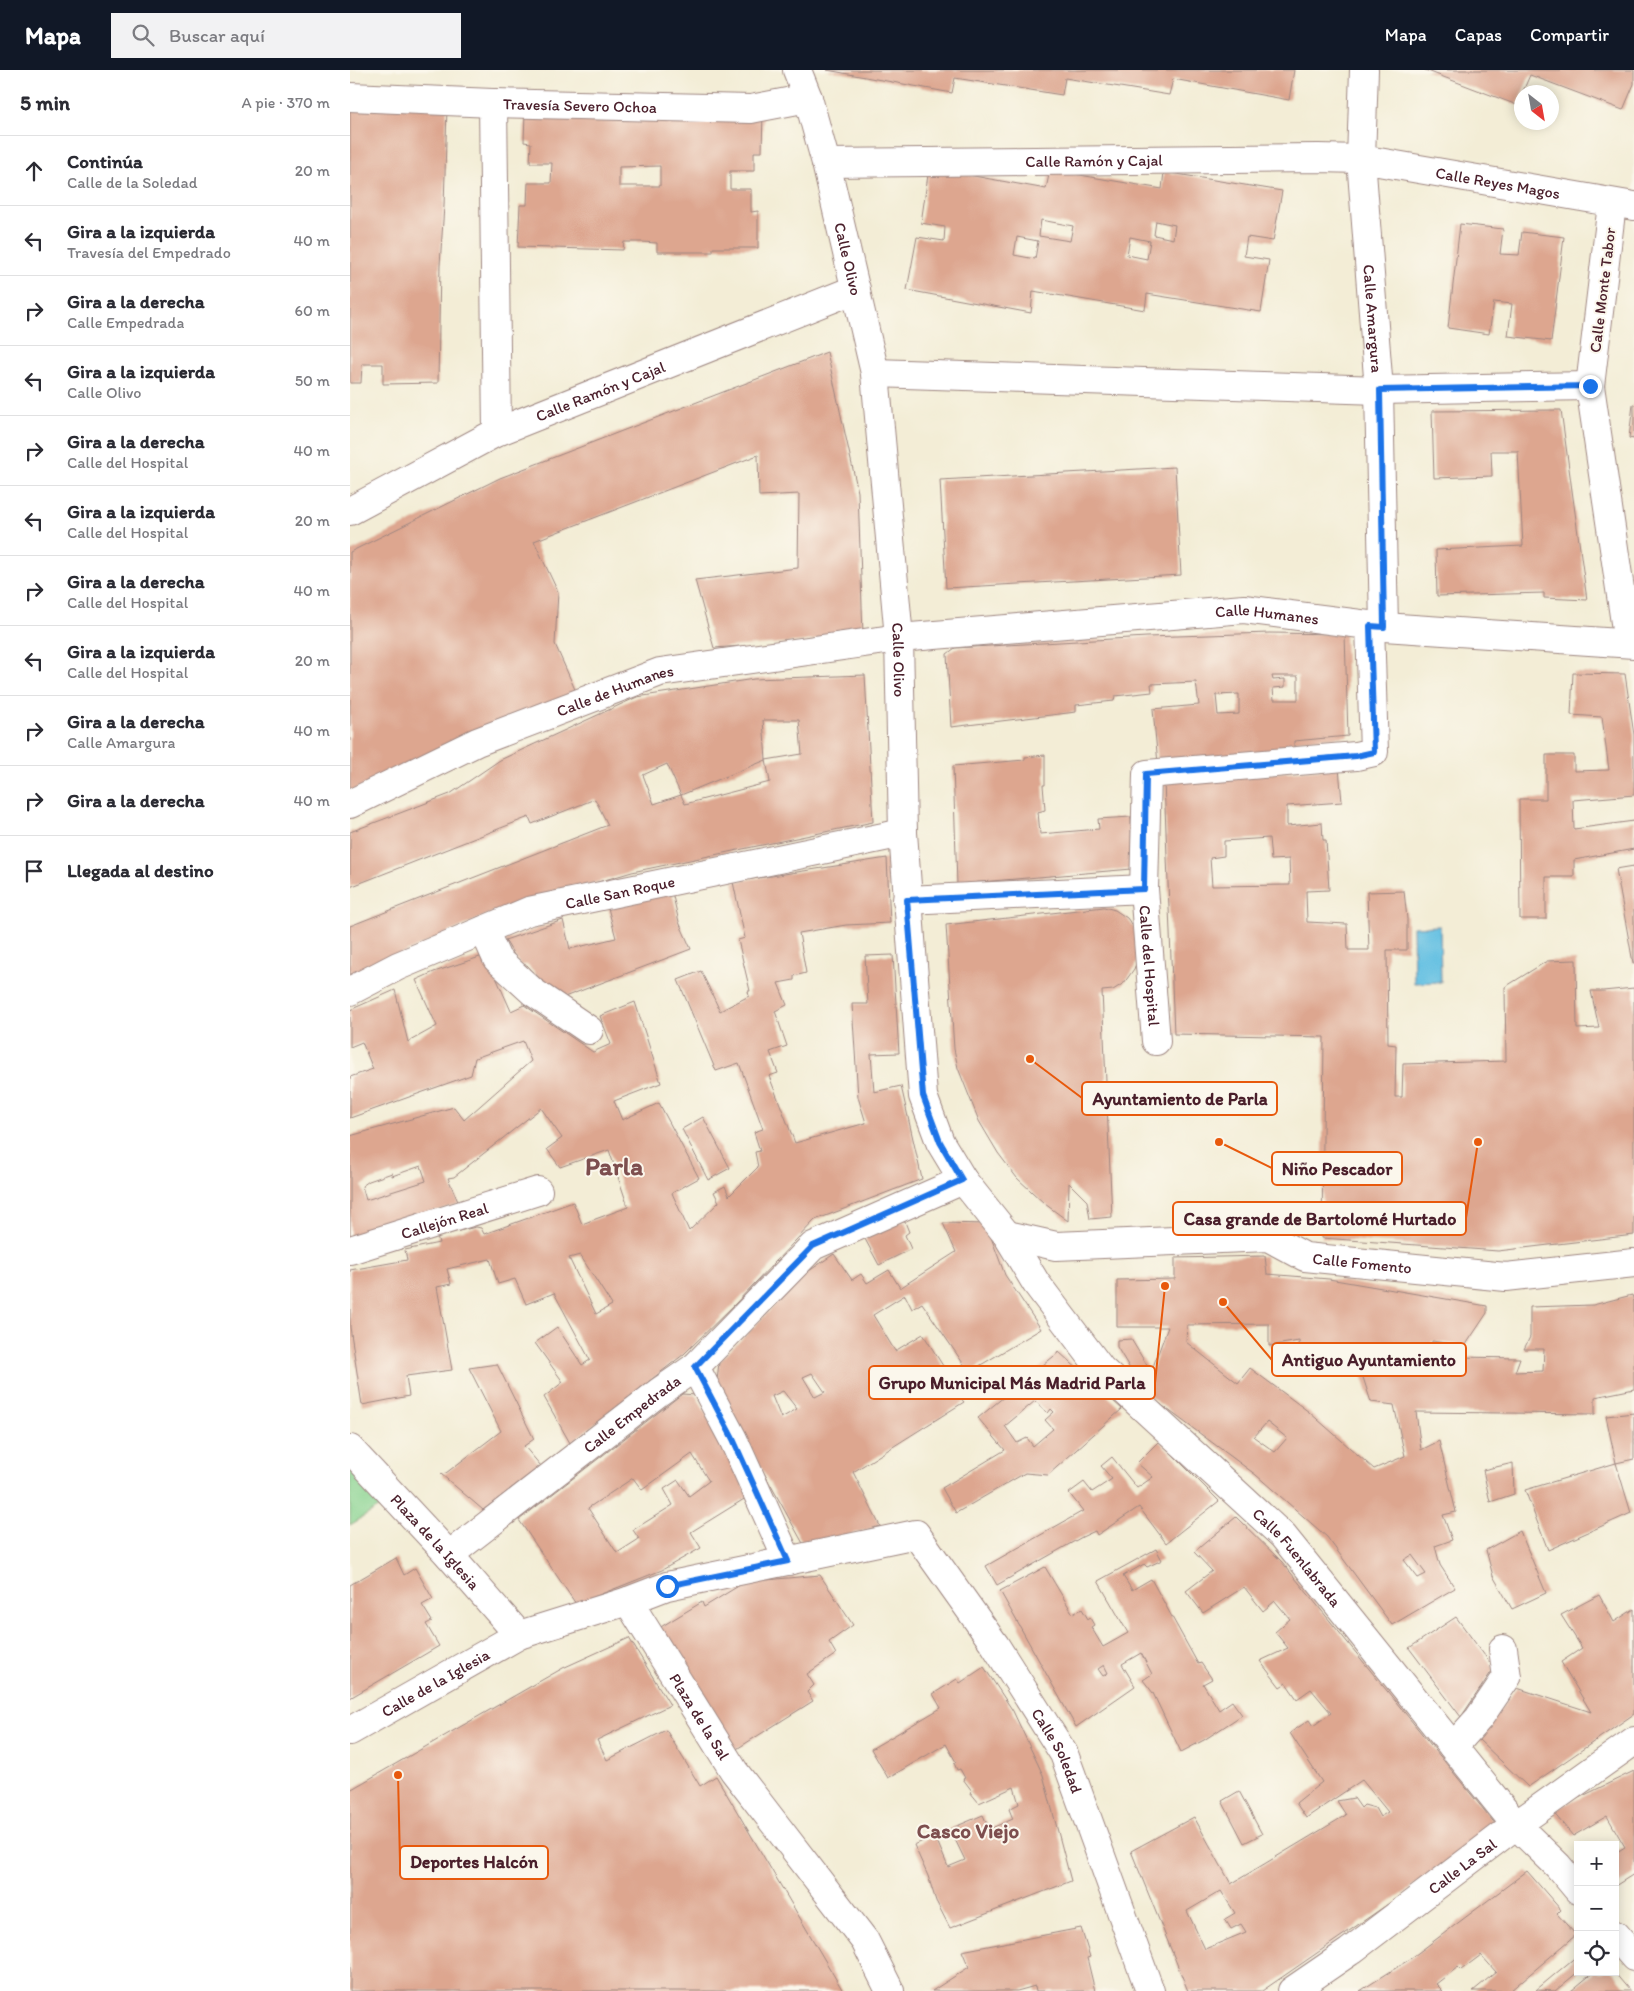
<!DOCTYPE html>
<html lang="es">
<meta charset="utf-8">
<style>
:root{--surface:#fff;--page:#f2f2f3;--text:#2b2b33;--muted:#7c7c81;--line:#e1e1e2;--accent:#111827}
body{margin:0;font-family:Itim,sans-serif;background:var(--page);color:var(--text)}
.controls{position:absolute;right:15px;bottom:15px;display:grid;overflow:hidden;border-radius:0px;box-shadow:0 2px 12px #0003}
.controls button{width:45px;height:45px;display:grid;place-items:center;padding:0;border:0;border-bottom:1px solid var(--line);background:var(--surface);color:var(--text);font:25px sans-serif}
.compass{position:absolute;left:1164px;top:15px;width:45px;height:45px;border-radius:50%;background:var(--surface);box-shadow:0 2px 12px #0003;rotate:149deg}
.stop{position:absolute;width:15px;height:15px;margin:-11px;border:4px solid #1a73e8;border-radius:50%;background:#fff}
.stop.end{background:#1a73e8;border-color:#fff;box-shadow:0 1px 5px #0008}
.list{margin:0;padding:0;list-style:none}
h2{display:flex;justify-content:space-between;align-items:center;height:65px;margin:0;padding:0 20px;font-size:21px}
h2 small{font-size:16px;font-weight:400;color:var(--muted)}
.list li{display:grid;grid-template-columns:32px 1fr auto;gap:15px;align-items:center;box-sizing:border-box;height:70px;padding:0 20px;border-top:1px solid var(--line)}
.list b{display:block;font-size:19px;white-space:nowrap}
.list p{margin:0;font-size:16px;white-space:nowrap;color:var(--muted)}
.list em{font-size:16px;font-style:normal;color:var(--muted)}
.icon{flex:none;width:28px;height:28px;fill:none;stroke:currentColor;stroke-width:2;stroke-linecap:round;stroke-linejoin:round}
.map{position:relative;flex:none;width:1284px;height:1921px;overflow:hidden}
header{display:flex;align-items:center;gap:30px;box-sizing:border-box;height:70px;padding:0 25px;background:var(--accent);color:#fff}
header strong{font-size:24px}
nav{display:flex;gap:28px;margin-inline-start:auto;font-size:18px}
.search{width:350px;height:45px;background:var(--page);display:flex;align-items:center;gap:12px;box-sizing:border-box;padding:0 18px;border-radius:0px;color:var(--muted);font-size:19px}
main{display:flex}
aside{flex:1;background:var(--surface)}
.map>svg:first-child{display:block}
</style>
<header>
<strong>Mapa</strong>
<div class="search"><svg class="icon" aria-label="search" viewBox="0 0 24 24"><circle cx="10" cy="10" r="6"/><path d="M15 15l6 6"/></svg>Buscar aquí</div>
<nav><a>Mapa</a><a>Capas</a><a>Compartir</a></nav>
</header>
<main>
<aside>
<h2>5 min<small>A pie · 370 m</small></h2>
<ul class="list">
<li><svg class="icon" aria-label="ahead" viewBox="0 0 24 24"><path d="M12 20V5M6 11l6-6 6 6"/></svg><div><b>Continúa</b><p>Calle de la Soledad</p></div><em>20 m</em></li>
<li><svg class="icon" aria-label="left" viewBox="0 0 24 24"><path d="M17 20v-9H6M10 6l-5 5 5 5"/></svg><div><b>Gira a la izquierda</b><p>Travesía del Empedrado</p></div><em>40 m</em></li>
<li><svg class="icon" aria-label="right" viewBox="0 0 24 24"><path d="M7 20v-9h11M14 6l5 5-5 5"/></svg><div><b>Gira a la derecha</b><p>Calle Empedrada</p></div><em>60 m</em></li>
<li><svg class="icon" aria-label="left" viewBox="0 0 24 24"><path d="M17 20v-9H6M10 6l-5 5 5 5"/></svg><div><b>Gira a la izquierda</b><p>Calle Olivo</p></div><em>50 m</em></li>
<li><svg class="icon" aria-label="right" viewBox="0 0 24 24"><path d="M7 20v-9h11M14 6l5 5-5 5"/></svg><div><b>Gira a la derecha</b><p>Calle del Hospital</p></div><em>40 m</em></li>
<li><svg class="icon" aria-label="left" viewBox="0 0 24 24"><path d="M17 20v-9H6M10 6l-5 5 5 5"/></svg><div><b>Gira a la izquierda</b><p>Calle del Hospital</p></div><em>20 m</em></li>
<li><svg class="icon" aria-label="right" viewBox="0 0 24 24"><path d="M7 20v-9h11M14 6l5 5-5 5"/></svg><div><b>Gira a la derecha</b><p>Calle del Hospital</p></div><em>40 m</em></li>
<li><svg class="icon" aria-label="left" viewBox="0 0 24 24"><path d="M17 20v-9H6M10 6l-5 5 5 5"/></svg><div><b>Gira a la izquierda</b><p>Calle del Hospital</p></div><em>20 m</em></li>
<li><svg class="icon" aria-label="right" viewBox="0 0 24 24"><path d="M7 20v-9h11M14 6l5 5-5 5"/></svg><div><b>Gira a la derecha</b><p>Calle Amargura</p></div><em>40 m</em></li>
<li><svg class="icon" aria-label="right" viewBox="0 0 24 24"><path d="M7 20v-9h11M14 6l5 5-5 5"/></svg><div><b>Gira a la derecha</b></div><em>40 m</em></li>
<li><svg class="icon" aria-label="arrive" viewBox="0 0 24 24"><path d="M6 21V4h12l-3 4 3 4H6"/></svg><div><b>Llegada al destino</b></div></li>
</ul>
</aside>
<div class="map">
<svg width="1284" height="1921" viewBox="0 0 1284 1921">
<rect width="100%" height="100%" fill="#fbf7ec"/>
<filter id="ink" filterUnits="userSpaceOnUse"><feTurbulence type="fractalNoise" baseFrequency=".02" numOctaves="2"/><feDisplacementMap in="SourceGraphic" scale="10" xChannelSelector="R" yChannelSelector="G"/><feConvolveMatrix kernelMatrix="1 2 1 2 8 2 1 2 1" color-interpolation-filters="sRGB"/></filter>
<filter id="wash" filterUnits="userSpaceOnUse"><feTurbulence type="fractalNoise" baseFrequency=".0096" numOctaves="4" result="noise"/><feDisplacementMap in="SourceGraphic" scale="20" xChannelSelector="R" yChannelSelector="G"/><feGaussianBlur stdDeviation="1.12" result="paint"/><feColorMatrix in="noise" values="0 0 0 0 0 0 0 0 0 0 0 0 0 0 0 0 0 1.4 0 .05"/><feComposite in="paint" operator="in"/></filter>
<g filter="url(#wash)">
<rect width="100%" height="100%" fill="#f3edd6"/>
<!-- green -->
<path fill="#88d390" stroke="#69795e" d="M0,1379L45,1428L0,1455Z"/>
<!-- water -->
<path fill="#64c0e2" stroke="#577086" d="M1090,856L1091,912L1064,913L1063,857Z"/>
<g id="blocks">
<!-- building -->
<path fill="#dda68f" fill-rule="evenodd" d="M477,0H944L939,30L823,9L819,25L715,8L712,25L605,8L602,23Z
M1075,0H1284V14L1273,40L1180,5L1167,35Z
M0,32L97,38L94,136L90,195L88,313L33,314V294H12L11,313H0Z
M413,41L412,82H404V101H380V119H401V142L408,141V178H363V182H307V173L292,172H274L273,180L168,177L170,135H177L178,113H201L202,93H180L181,73L174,72L175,42ZM310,96V116H269V97Z
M579,98L696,119L700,100L812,119L814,102L932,121L923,171L897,167L894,186L919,190L911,242L797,224L795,240L683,221L681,243L557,220L567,167L594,171L595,157L571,153ZM691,150L723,156L720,171L689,166ZM806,151L825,155L823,169L804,165ZM667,167L688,171L685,189L664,185ZM780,167L800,171L797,189L777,185Z
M1110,154L1153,159L1150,184L1169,185L1172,162L1214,167L1201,271L1158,266L1162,234L1144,232L1139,264L1098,258Z
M477,282L508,422L513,565L446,572L364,578L345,510L448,498L449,424L409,426L408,385L184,471L208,522L205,574L227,624L0,722V482L150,408Z
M1283,334H1284V369L1279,368Z
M1211,340L1237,530L1194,528V523L1087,526L1086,480L1173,476L1168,381H1141L1142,406L1084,408L1082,341Z
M825,397L831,505L596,518L590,410Z
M919,563L995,564L998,666L944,671V678L808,694L803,639L849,635L846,612L801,614L802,622L765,626L764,631L726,635V642L601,657L597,584L605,578L797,567ZM922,606H948V630H924L923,618L935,617V609L923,610ZM889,624V644L868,645L866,625Z
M1223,603L1275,604L1284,665V725L1223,730L1224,759L1284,751V779L1224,790V807H1196V849H1170L1169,729H1196V685H1224V701L1259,700L1252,647L1221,645Z
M515,605L523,752L282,802L142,843L0,907V856L258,755L245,729L182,754L179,747L0,817V762L100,724L150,690L287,627L404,609ZM413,650H449L452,684L416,690L420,712L335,734L331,725L304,734L293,705L317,694L331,725L416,690Z
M695,685V715H693L695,740L688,742L690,764L749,759L748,749L781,747L782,799L607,814L603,696L675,690V687Z
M989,698L992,732L937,736V756L972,753L973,770H976L979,820L956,821L957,852L997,854L998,880H1019L1017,822L1054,821L1057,849V880H1037L1038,974L1046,975L1045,1027H1052L1053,994L1156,991L1155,917L1197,891L1226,890L1227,959L1249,958L1241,921H1253L1284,918V1165L1148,1181L972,1168L974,967L824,964L814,711ZM919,768L921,790L939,789L940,815L862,816L860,788L874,786V771Z
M537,788L540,853L496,855L449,863L456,903L444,906V910L428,913L437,935L425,941L437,976L420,982L428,1003L419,1006L445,1073L516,1053L508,1027L502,934H518L515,886L543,885L549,983L521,984L524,1022L551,1016L572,1109L465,1150L386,1233L334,1284L220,1373L194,1327L213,1312L185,1273L207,1257L232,1295L240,1290L204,1223L176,1234L165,1209L148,1214L140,1189L97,1199L101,1214L87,1217L102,1300L56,1306L59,1326L12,1335L0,1257V1200L57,1190L55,1180L89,1173L87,1166L126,1157L131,1158L134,1164L223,1132L232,1154L278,1137L259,1080L210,1097L197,1079L212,1068L191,1038L104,1107L98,1108L109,1134L0,1167V1066L104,1037L114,1050L181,991L173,971L125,988L121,1005L0,1048V1007L23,999L12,972L0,977V940L45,920L58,972L87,956L66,910L84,902L136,885L161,941L174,935L243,982L261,974L250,946L285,932L311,1013L264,1031L272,1050L309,1033L349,1108L322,1123L339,1161L369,1132L364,1122L375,1116L379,1126L408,1097L405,1082L410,1081L404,1062L413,1059L389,993L366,1001L328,910L351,901L370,941L399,926L398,921H400L388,870L395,868L383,812ZM71,1096L76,1111L16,1130L12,1116L19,1111L42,1103V1106ZM230,1185L262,1235L246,1244L219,1188Z
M1284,796V893H1283L1266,799Z
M322,822L329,852L341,879L209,929L177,895H170L155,870L213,850L220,879L266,868L258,838Z
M754,837L765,840L777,848L785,859L788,888L784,899L774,913L763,920L752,921L762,1147L740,1149L737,1131L719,1113L718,1151L695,1134L667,1108L648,1083L629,1051L608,998L604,979L596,855Z
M353,1047L380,1098L358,1110L332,1059Z
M545,1151L555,1152L559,1162L555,1165L561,1179L529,1195L515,1169Z
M593,1153L636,1154L655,1205L691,1259L619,1302L572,1233L562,1239L555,1225L523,1245L545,1281L573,1264L600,1307L595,1310L614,1332L503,1402L530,1456L455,1477L404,1385L367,1311L369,1292L459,1201L484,1184L502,1210L511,1204L517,1213L539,1200L550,1218L606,1182ZM462,1303L475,1322L465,1327L453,1307ZM433,1321L447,1339L431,1348L422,1326Z
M915,1186L917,1204L979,1209L1137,1236V1243L1115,1276L1082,1271L1080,1301L1100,1298L1107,1287L1170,1288L1165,1302L1193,1301L1194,1279H1174L1180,1267V1237L1243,1235L1282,1225L1284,1231V1319L1245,1327V1344L1066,1342L1071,1380L1089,1371L1106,1442L1093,1445L1102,1470L1085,1476L1090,1495L1105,1518L1042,1555L977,1467L906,1405L794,1322L767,1277V1270L781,1269L801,1302L818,1257H767V1210L825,1209V1188ZM919,1254V1276L949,1271L950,1282L980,1277V1285L1007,1289L1021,1332L1044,1335L1055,1386L1024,1399L959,1342L900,1298L888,1313L836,1272L837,1255ZM917,1352L937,1368L925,1382L904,1367ZM1062,1485L1076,1504L1068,1508L1054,1490Z
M709,1282L772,1339L698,1405L675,1403L606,1443L592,1418L655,1380L628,1348ZM685,1331L698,1343L701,1339L704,1342L695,1350L703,1359L683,1376L677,1368L667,1373L655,1356Z
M147,1294L184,1369L174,1376L191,1396L133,1440L91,1404L96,1403L151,1361L119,1298Z
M332,1324L346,1325L399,1426L341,1462L351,1478L312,1500L226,1534L169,1450ZM342,1384L359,1411L339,1426L328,1410L314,1419L323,1435L283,1460L289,1469L267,1483L238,1438L283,1408L292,1420Z
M1284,1343V1389L1266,1393L1256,1346Z
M809,1371L869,1431L816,1473L789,1437L747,1465L745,1461L732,1467L647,1515L636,1496L733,1441L719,1423L734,1412L742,1422L762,1409L751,1396L762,1387L787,1418L803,1407L787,1393Z
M1163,1393L1164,1424L1140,1432L1133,1400Z
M1266,1393L1281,1443L1198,1480L1175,1420Z
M886,1447L932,1492L1147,1756L1070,1812L912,1921H838L781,1781L844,1747L881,1814L996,1745L987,1731L1004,1728L1011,1738L1014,1735L1025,1738L1030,1747L1038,1742L1012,1710L956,1748L946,1733L972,1712L940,1663L959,1650L963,1656L981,1643L961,1619L947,1629L936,1613L930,1617L910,1591L938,1578L925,1562L940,1549L925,1531L913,1541L894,1517L853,1543L836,1521L862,1501L844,1482ZM871,1821L885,1843L875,1849L881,1859L891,1854L896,1862L855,1879L837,1841Z
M1170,1461L1196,1523L1162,1539L1143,1506L1136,1480Z
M806,1479L812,1490L797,1497L794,1494L773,1506L782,1520L801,1509L848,1594L851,1593L862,1609L853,1614L869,1640L882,1631L892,1645L854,1670L831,1682L803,1623L793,1610L802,1604L791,1583L772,1594L785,1616L726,1657L650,1521L695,1497L723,1544L732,1539L738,1549L740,1548L744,1555L741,1557L753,1577L778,1563L748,1511ZM754,1595L758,1603L753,1606L748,1599Z
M46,1488L54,1505L65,1498L83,1529L72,1535L82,1551L76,1554L89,1576L0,1628V1515Z
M470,1505L503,1555L479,1572L486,1584L457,1604L464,1615L457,1622L463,1631L385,1680L309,1558L352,1532L354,1537L395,1512Z
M1249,1525L1264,1552L1284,1539V1644L1178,1717L1128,1669L1167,1618L1241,1642L1211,1592L1232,1578L1211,1545Z
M1106,1547L1144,1598L1111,1647L1059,1578Z
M279,1568L320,1635L247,1670L257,1690L316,1660L350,1716L366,1706L493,1921H0V1720L213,1598Z
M634,1597L663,1641L693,1705L721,1811L600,1858L586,1831L578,1806L564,1775L585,1766L598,1797L615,1790L600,1759L633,1745L639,1759L663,1749L659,1739L669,1734L664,1717L629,1733L620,1722L622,1721L613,1709L615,1708L610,1699L607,1700L604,1693L606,1692L596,1674L538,1708L521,1679L591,1638L583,1624L607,1609L610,1613Z
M1284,1701V1804L1265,1816V1783L1275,1777L1257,1746L1223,1766L1202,1741Z
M889,1721L912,1764L894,1773L872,1731Z
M1177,1801L1211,1840L1207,1844L1226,1865L1160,1921H1123L1146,1902L1131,1885L1111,1900L1108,1897L1086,1914L1093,1921H1010L1060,1889Z
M731,1858L740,1887L737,1888L745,1921H686L685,1916L667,1921H582L619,1897L612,1881Z
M1228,1885V1902L1205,1921L1186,1920Z
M1244,1902H1264L1280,1921H1221Z"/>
</g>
</g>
<g filter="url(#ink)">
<use href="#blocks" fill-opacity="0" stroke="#9e8680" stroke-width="1"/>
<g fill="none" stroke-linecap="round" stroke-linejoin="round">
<!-- street casing -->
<g stroke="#9e8680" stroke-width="30">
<g id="street">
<path id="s1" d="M1014,0L1011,89L1029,320L1034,557"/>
<path id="s2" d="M0,27L143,33L401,39L458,28"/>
<path d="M143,33L147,362"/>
<path id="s3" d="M476,93L968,88L1011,89L1284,136"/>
<path d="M1262,134L1240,316L1278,573"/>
<path d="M525,303L1029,320L1240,316"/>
<path id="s4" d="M0,441L147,362L506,219"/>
<path id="s5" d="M0,734L127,672L310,602L549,568L894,539L1034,557L1284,574"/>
<path d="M794,819L797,704L1006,686L1024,682L1020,555"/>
<path id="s6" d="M557,830L794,819L806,971"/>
<path d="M134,860L147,889L183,922L239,960"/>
<path id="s7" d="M0,921L48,896L179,841L553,763"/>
<path id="s8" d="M657,1165L706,1176L918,1167L955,1187L1156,1207L1284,1193"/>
<path id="s9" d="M0,1180L188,1121"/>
<path d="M345,1297L383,1369L438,1491"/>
<path id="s10" d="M0,1379L99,1485L169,1565"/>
<path id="s11" d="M99,1485L309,1322L345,1297L463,1176L613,1110"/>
<path id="s12" d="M278,1531L384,1701L515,1871L540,1921"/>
<path id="s13" d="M0,1661L169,1565L278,1531L317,1516L566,1464L645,1575L714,1684L800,1921"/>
<path d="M1103,1677L1129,1648L1157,1607L1153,1579"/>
<path id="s14" d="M942,1921L999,1882L1166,1755L1284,1671"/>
</g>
</g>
<!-- secondary casing -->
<g stroke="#9e8680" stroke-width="30">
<g id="secondary">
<path id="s15" d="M447,0L458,28L476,93L525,303L549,568L553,763L573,1026L590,1072L613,1110L657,1165L686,1213L751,1299L933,1466L1166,1755L1208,1796L1228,1820"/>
<path d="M1265,1865L1284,1887"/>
</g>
</g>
<!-- street -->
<use href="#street" stroke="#fff" stroke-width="28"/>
<!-- secondary -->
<use href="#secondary" stroke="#fff" stroke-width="28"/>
</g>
</g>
<g fill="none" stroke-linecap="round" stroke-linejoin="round" filter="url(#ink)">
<!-- route -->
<path stroke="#1a73e8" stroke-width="6" d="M317,1516L438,1491L383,1369L345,1297L463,1176L612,1110L590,1072L573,1026L557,830L794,819L796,704L1006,686L1024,682L1020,556L1034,557L1030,320L1240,316"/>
</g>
<g text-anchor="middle" stroke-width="4" stroke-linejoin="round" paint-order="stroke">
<!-- street labels -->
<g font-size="16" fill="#4a1f2b" stroke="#fbf7ec">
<text dy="6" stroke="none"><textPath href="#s2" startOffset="230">Travesía Severo Ochoa</textPath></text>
<text dy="6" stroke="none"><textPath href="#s3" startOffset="268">Calle Ramón y Cajal</textPath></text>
<text dy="6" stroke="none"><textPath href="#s3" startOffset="674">Calle Reyes Magos</textPath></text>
<text dy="6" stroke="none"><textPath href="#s15" startOffset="196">Calle Olivo</textPath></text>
<text transform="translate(1252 220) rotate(-83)" y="6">Calle Monte Tabor</text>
<text dy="6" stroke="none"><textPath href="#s1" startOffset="249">Calle Amargura</textPath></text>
<text dy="6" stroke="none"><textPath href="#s4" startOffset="278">Calle Ramón y Cajal</textPath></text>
<text dy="6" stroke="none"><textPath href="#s5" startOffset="948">Calle Humanes</textPath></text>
<text dy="6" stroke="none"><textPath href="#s15" startOffset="601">Calle Olivo</textPath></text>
<text dy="6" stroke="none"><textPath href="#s5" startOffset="289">Calle de Humanes</textPath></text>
<text dy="6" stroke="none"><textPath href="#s7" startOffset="289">Calle San Roque</textPath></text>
<text dy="6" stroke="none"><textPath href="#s6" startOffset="314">Calle del Hospital</textPath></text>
<text dy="6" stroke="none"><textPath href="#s9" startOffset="99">Callejón Real</textPath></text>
<text dy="6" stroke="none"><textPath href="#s8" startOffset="362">Calle Fomento</textPath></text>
<text dy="6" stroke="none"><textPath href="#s11" startOffset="231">Calle Empedrada</textPath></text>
<text dy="6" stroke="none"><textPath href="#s10" startOffset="126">Plaza de la Iglesia</textPath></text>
<text dy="6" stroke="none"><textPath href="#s15" startOffset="1638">Calle Fuenlabrada</textPath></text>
<text dy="6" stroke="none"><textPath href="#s13" startOffset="98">Calle de la Iglesia</textPath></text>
<text dy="6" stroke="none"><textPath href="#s12" startOffset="136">Plaza de la Sal</textPath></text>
<text dy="6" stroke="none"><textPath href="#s13" startOffset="864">Calle Soledad</textPath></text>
<text dy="6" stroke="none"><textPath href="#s14" startOffset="211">Calle La Sal</textPath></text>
</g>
<!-- district labels -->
<g font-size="21" font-weight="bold" fill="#7d4e4e" stroke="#fbf7ec">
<text x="618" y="1768">Casco Viejo</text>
</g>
<!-- town labels -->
<g font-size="26" font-weight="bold" fill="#7d4e4e" stroke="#fbf7ec">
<text x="264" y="1105">Parla</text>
</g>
</g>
<!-- callouts -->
<path fill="none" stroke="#e8590c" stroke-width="2" d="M680 989L732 1028M869 1072L922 1098M1128 1072L1116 1148M873 1232L922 1290M815 1216L805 1313M48 1705L50 1792"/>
<g fill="#e8590c" stroke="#fbf7ec" stroke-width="2">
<circle cx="680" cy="989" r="5"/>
<circle cx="869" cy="1072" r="5"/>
<circle cx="1128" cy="1072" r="5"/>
<circle cx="873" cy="1232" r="5"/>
<circle cx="815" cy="1216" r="5"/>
<circle cx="48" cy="1705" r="5"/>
</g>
<g fill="#fbf7ec" stroke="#e8590c" stroke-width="2">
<rect x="732" y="1012" width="195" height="33" rx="5"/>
<rect x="922" y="1082" width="130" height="33" rx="5"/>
<rect x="823" y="1132" width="293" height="33" rx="5"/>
<rect x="922" y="1273" width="194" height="33" rx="5"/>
<rect x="519" y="1296" width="286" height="33" rx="5"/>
<rect x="50" y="1776" width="148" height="33" rx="5"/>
</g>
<g font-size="18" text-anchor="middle" font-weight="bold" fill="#4a1f2b">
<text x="830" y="1035">Ayuntamiento de Parla</text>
<text x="987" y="1105">Niño Pescador</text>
<text x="970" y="1155">Casa grande de Bartolomé Hurtado</text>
<text x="1019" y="1296">Antiguo Ayuntamiento</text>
<text x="662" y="1319">Grupo Municipal Más Madrid Parla</text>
<text x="124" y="1798">Deportes Halcón</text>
</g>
</svg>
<div class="controls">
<button>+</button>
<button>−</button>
<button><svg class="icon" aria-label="locate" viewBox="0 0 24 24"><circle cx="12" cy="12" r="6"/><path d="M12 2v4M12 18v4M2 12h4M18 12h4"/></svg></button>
</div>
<svg class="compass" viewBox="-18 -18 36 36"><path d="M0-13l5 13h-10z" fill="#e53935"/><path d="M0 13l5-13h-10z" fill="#7c7c81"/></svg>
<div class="stop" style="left:317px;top:1516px"></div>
<div class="stop end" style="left:1240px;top:316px"></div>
</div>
</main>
